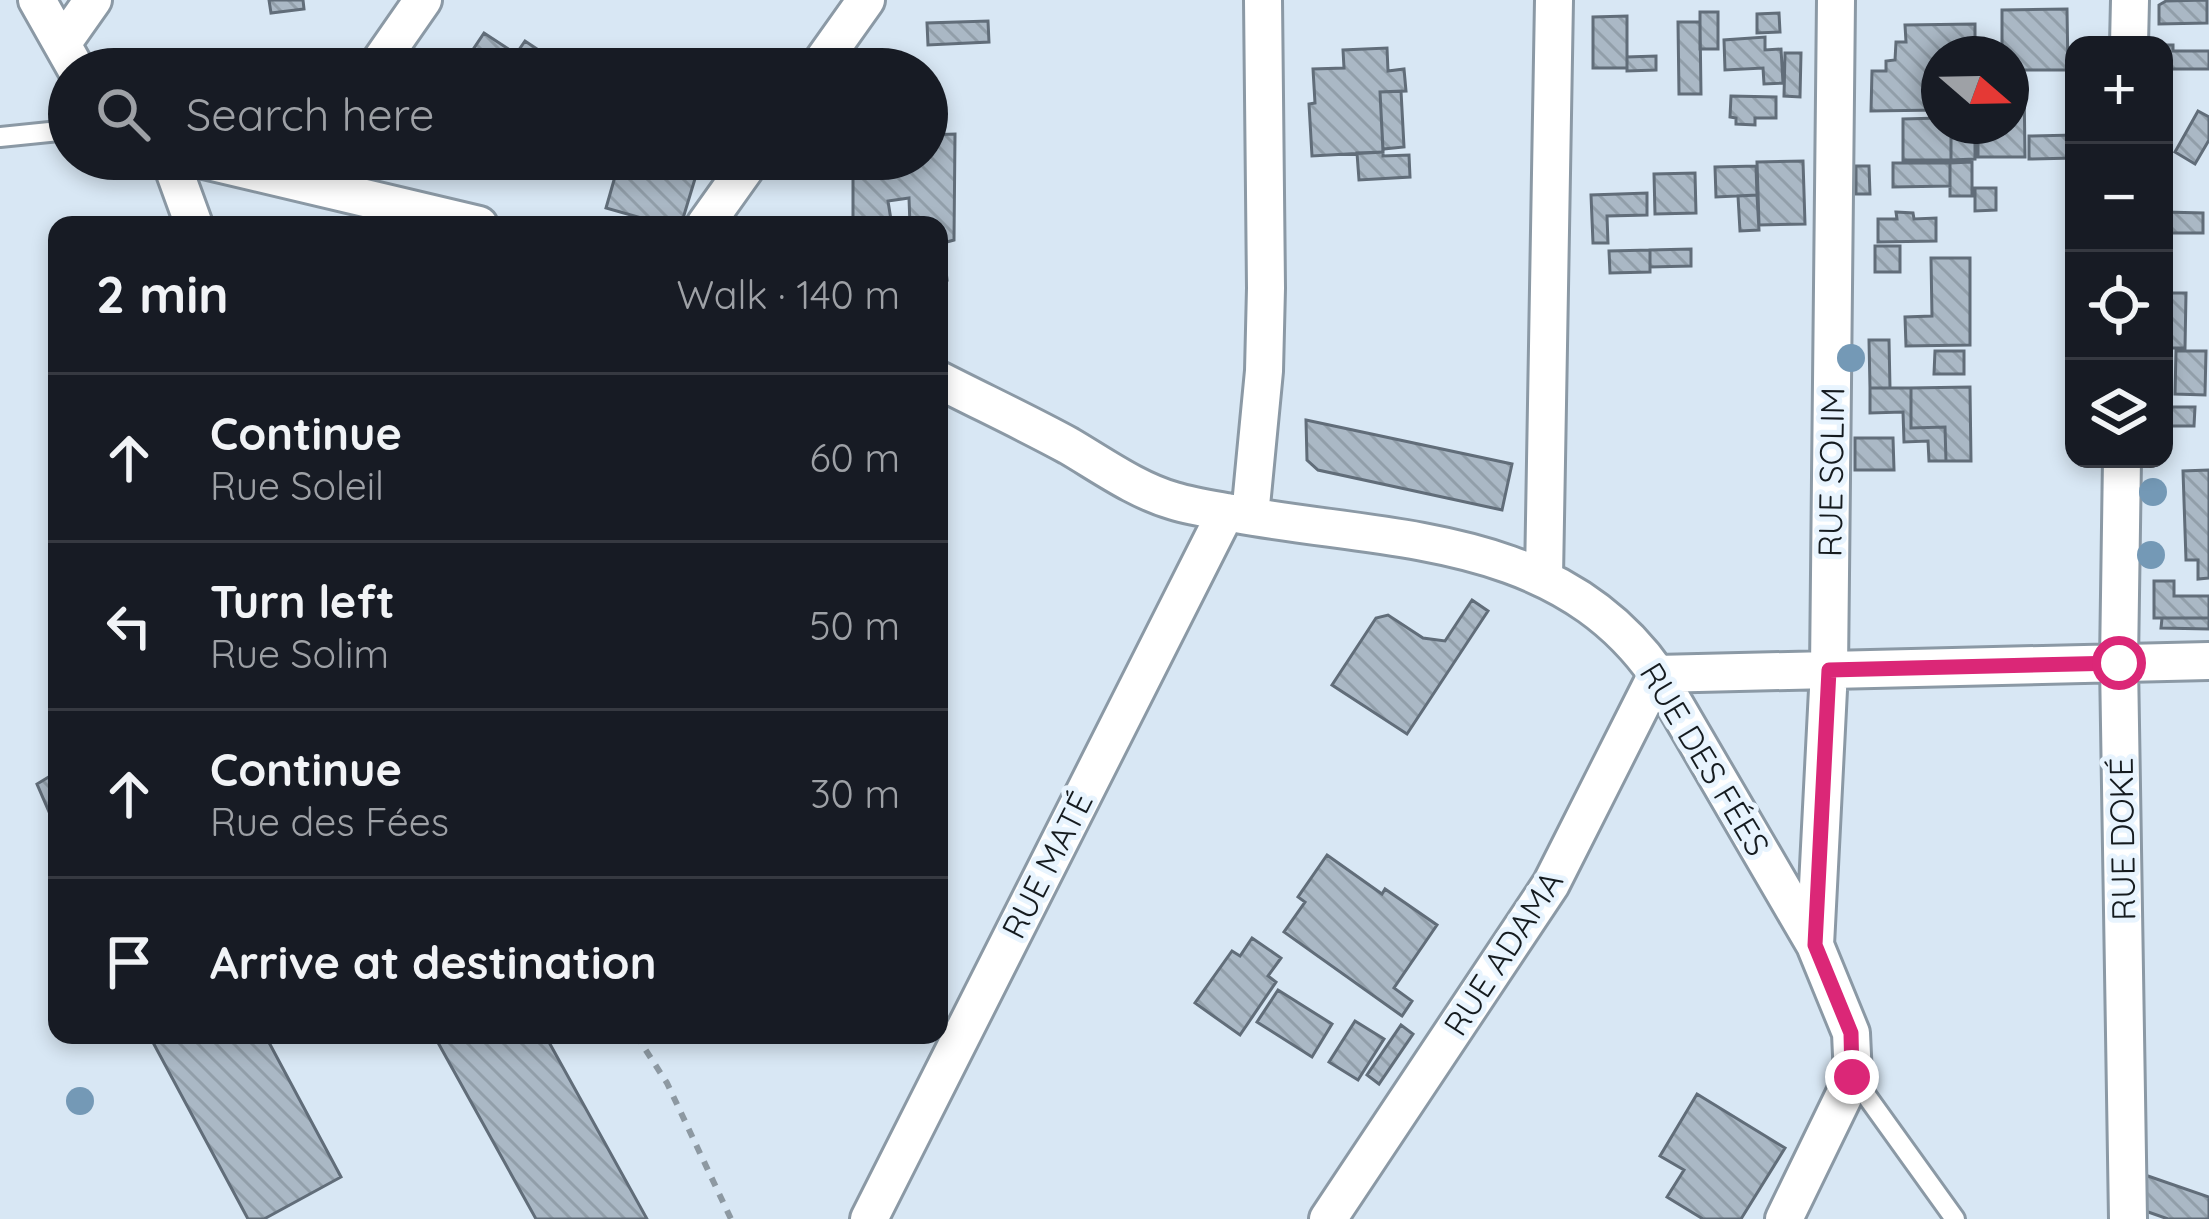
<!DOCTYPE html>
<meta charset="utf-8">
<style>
:root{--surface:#171b24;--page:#242831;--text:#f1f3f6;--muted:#9ea1a6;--line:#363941}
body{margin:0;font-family:Quicksand,sans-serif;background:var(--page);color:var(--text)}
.controls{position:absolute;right:36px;top:36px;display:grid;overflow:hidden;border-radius:24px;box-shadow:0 6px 18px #0003}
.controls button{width:108px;height:108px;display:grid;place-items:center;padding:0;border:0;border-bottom:3px solid var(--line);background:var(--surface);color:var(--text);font:60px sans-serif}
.compass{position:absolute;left:1921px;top:36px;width:108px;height:108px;border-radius:50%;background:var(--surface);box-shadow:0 6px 18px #0003;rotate:110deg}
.stop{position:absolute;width:36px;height:36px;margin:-27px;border:9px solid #db2777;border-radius:50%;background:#fff}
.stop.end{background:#db2777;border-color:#fff;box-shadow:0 3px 12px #0008}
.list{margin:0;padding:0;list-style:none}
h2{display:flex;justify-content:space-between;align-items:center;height:156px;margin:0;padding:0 48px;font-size:51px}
h2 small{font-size:39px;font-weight:400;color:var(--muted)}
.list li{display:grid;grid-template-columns:78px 1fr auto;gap:36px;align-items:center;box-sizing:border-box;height:168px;padding:0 48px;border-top:3px solid var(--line)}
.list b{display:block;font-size:45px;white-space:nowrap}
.list p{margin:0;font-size:39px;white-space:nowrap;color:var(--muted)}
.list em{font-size:39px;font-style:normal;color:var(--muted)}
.icon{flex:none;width:66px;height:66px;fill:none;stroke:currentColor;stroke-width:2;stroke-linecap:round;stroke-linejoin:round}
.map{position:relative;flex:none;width:2209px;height:1219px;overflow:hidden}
.search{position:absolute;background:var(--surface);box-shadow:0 6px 18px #0003;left:48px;top:48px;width:900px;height:132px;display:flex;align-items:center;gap:30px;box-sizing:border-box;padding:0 42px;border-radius:66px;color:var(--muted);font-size:45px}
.panel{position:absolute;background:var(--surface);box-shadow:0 6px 18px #0003;left:48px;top:216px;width:900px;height:828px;border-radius:24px}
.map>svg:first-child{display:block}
</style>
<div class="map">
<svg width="2209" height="1219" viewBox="0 0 2209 1219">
<defs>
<pattern id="building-back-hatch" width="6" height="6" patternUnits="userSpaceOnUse" patternTransform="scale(3)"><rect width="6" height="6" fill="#aab8c5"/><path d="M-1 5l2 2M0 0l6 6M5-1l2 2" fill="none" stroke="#919ea9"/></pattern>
</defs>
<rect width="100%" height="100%" fill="#d8e7f4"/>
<!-- building -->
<path fill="url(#building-back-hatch)" stroke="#616d79" stroke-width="3" d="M269,0H303L304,9L271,13Z
M2207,0V23L2159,24V5L2166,1Z
M2067,9L2068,70H2011V54H2002V10Z
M1700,12H1718V49H1700Z
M1779,13L1780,32L1757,33V14Z
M1627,16V68H1593V17Z
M988,21L989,42L928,45L927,23Z
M1678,22H1700L1701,94H1679Z
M1975,24V54H1939V110L1871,111L1872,71H1886V61L1895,60L1896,42H1906L1905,25Z
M484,33L516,54L525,41L558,63L554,69H460Z
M1765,37V50L1781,49L1783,83L1764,84L1763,68L1725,70L1724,40Z
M2160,45H2173V51H2209V69H2164V45Z
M1387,48L1388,71L1404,69L1406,91L1380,92L1383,152L1312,156L1309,104L1315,103L1313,69L1344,68L1343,50Z
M1785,53H1801L1800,97L1784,96Z
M1656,56V70L1627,71V57Z
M2011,82H2024L2025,157H1978V126H2011Z
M1401,91L1404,147L1383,149L1380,92Z
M1731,96L1776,97V118H1755V125L1736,124V118L1730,117Z
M2198,111L2209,117V140L2195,164L2175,152Z
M1939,118V126H1951V160H1903V119Z
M955,134L954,240L943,243L947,280H939V225H910L909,198L888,201L891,220L873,225H853V159H927V135Z
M2074,135V158L2029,159V136Z
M1975,137V159L1951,160V138Z
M1383,152V156L1409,155L1410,177L1359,180L1357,153Z
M620,159H701L681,225H666L606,208Z
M1803,161L1805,224L1759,225L1757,162Z
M1972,162V196H1950V163Z
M1893,163H1950V186L1893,187Z
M1756,166L1757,195L1716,197L1715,167Z
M1856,166H1869L1870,194H1856Z
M1695,173L1696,213L1655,214L1654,174Z
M1975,188H1996V210L1975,211Z
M1647,193V215L1607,216L1608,243H1593L1591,195Z
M1757,195L1759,230L1740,231L1738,196Z
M1896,212L1913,213L1914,219L1936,218V241L1878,242V219H1897Z
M2164,212L2203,213V233H2164Z
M1875,246H1900V272H1875Z
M1691,249V266L1650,267V250Z
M1650,250V272L1610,273L1609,251Z
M1931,258H1970V345L1906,346L1905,317L1932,316Z
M2164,293H2186L2185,348H2164Z
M1869,340H1889L1890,388H1870Z
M1935,351H1964V374H1934Z
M2176,351H2206L2205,395L2175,394Z
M1970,387L1971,461H1946L1945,427L1911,428V388Z
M1870,388H1911V428L1945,427L1946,461H1929L1928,441L1904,442L1903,412L1870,413Z
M2164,407H2195L2194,426H2164Z
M1306,420L1512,464L1502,510L1318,470L1307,460Z
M1855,438H1893L1894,470H1855Z
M2209,470V578L2198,579V560H2186L2183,471Z
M2154,581H2174V596H2209V618H2154Z
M1472,600L1488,611L1407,734L1332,685L1376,618L1388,615L1423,638L1445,641Z
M2162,618H2209V629L2161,628Z
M57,772V827L56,828L37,784Z
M1327,855L1382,894L1385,889L1437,925L1394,988L1412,1001L1402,1016L1284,932L1305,902L1298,897Z
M1252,938L1281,958L1268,976L1276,982L1240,1035L1195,1003L1232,951L1240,956Z
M1278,990L1332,1024L1312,1057L1257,1022Z
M1355,1021L1384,1039L1358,1080L1329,1062Z
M1401,1025L1413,1034L1379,1084L1367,1075Z
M149,1035H265L341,1177L264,1219H248Z
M443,1035H545L647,1219H536L436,1039Z
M1697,1094L1785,1148L1741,1219H1703L1667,1197L1684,1170L1660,1156Z
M2145,1175L2209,1197V1219H2168L2134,1207Z"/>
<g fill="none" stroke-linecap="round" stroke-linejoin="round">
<!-- service casing -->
<g stroke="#8b99a5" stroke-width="24">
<path id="service" d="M0,137L69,130
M1853,1077L1955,1219"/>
</g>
<!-- minor casing -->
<g stroke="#8b99a5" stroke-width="42">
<path id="minor" d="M37,0L76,69
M62,44L93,0
M2129,45L2130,0
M375,69L423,0
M817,69L866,0
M170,159L194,225
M200,159L479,225
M705,225L752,159
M939,380C982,402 1027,423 1069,446C1103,466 1136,490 1174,501C1194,507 1216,510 1237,514C1389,542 1558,533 1657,674L1815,945L1851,1033L1853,1077L1784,1219
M2122,459L2119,663L2128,1219
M1250,516L1264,371L1266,288L1263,0
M1544,577L1554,0
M1657,674L2209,661
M1815,945L1829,670L1836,0
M869,1219L1226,512
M1328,1219L1551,884L1657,674"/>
</g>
<!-- path -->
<path stroke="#8d99a2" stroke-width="6" stroke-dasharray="9 9" stroke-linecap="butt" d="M636,1035L667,1083L731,1219"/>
<!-- service -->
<use href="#service" stroke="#fff" stroke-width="18"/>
<!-- minor -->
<use href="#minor" stroke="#fff" stroke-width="36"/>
</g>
<!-- trees -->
<g fill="#7499b6">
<circle cx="1851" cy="358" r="14"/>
<circle cx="2153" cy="492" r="14"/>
<circle cx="2151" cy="555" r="14"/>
<circle cx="80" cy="1101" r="14"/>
</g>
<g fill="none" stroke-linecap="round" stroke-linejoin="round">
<!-- route -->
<path stroke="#db2777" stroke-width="15" d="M1852,1077L1851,1033L1815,945L1829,670L2119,663"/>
</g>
<g text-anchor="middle" stroke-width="10" stroke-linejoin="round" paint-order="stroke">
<!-- street labels -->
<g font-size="33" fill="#151b1f" stroke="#e8f4fe">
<text transform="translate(1831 472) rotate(-89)" y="12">RUE SOLIM</text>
<text transform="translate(1705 759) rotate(59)" y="12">RUE DES FÉES</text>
<text transform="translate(2122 839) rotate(-91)" y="12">RUE DOKÉ</text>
<text transform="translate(1047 865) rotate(-63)" y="12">RUE MATÉ</text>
<text transform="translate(1503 953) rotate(-57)" y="12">RUE ADAMA</text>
</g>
</g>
</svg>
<div class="controls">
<button>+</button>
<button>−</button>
<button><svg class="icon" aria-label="locate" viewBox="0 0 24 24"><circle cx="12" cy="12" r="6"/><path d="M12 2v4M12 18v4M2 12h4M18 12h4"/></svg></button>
<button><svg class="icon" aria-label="layers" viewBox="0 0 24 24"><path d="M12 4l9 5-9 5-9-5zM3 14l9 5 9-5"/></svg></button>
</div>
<svg class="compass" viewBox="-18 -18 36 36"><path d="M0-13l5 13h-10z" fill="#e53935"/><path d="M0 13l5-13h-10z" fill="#9ea1a6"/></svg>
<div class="stop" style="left:2119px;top:663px"></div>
<div class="stop end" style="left:1852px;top:1077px"></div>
<div class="search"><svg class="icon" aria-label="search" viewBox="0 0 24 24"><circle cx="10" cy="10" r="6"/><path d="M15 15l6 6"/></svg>Search here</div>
<section class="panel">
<h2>2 min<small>Walk · 140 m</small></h2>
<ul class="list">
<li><svg class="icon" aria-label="ahead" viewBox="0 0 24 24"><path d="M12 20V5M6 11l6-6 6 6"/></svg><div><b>Continue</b><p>Rue Soleil</p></div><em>60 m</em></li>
<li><svg class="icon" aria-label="left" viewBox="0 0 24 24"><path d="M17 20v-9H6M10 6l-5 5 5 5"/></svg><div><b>Turn left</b><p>Rue Solim</p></div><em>50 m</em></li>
<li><svg class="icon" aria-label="ahead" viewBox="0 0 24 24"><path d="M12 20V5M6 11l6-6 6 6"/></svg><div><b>Continue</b><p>Rue des Fées</p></div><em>30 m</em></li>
<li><svg class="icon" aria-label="arrive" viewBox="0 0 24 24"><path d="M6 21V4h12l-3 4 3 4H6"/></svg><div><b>Arrive at destination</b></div></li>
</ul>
</section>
</div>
